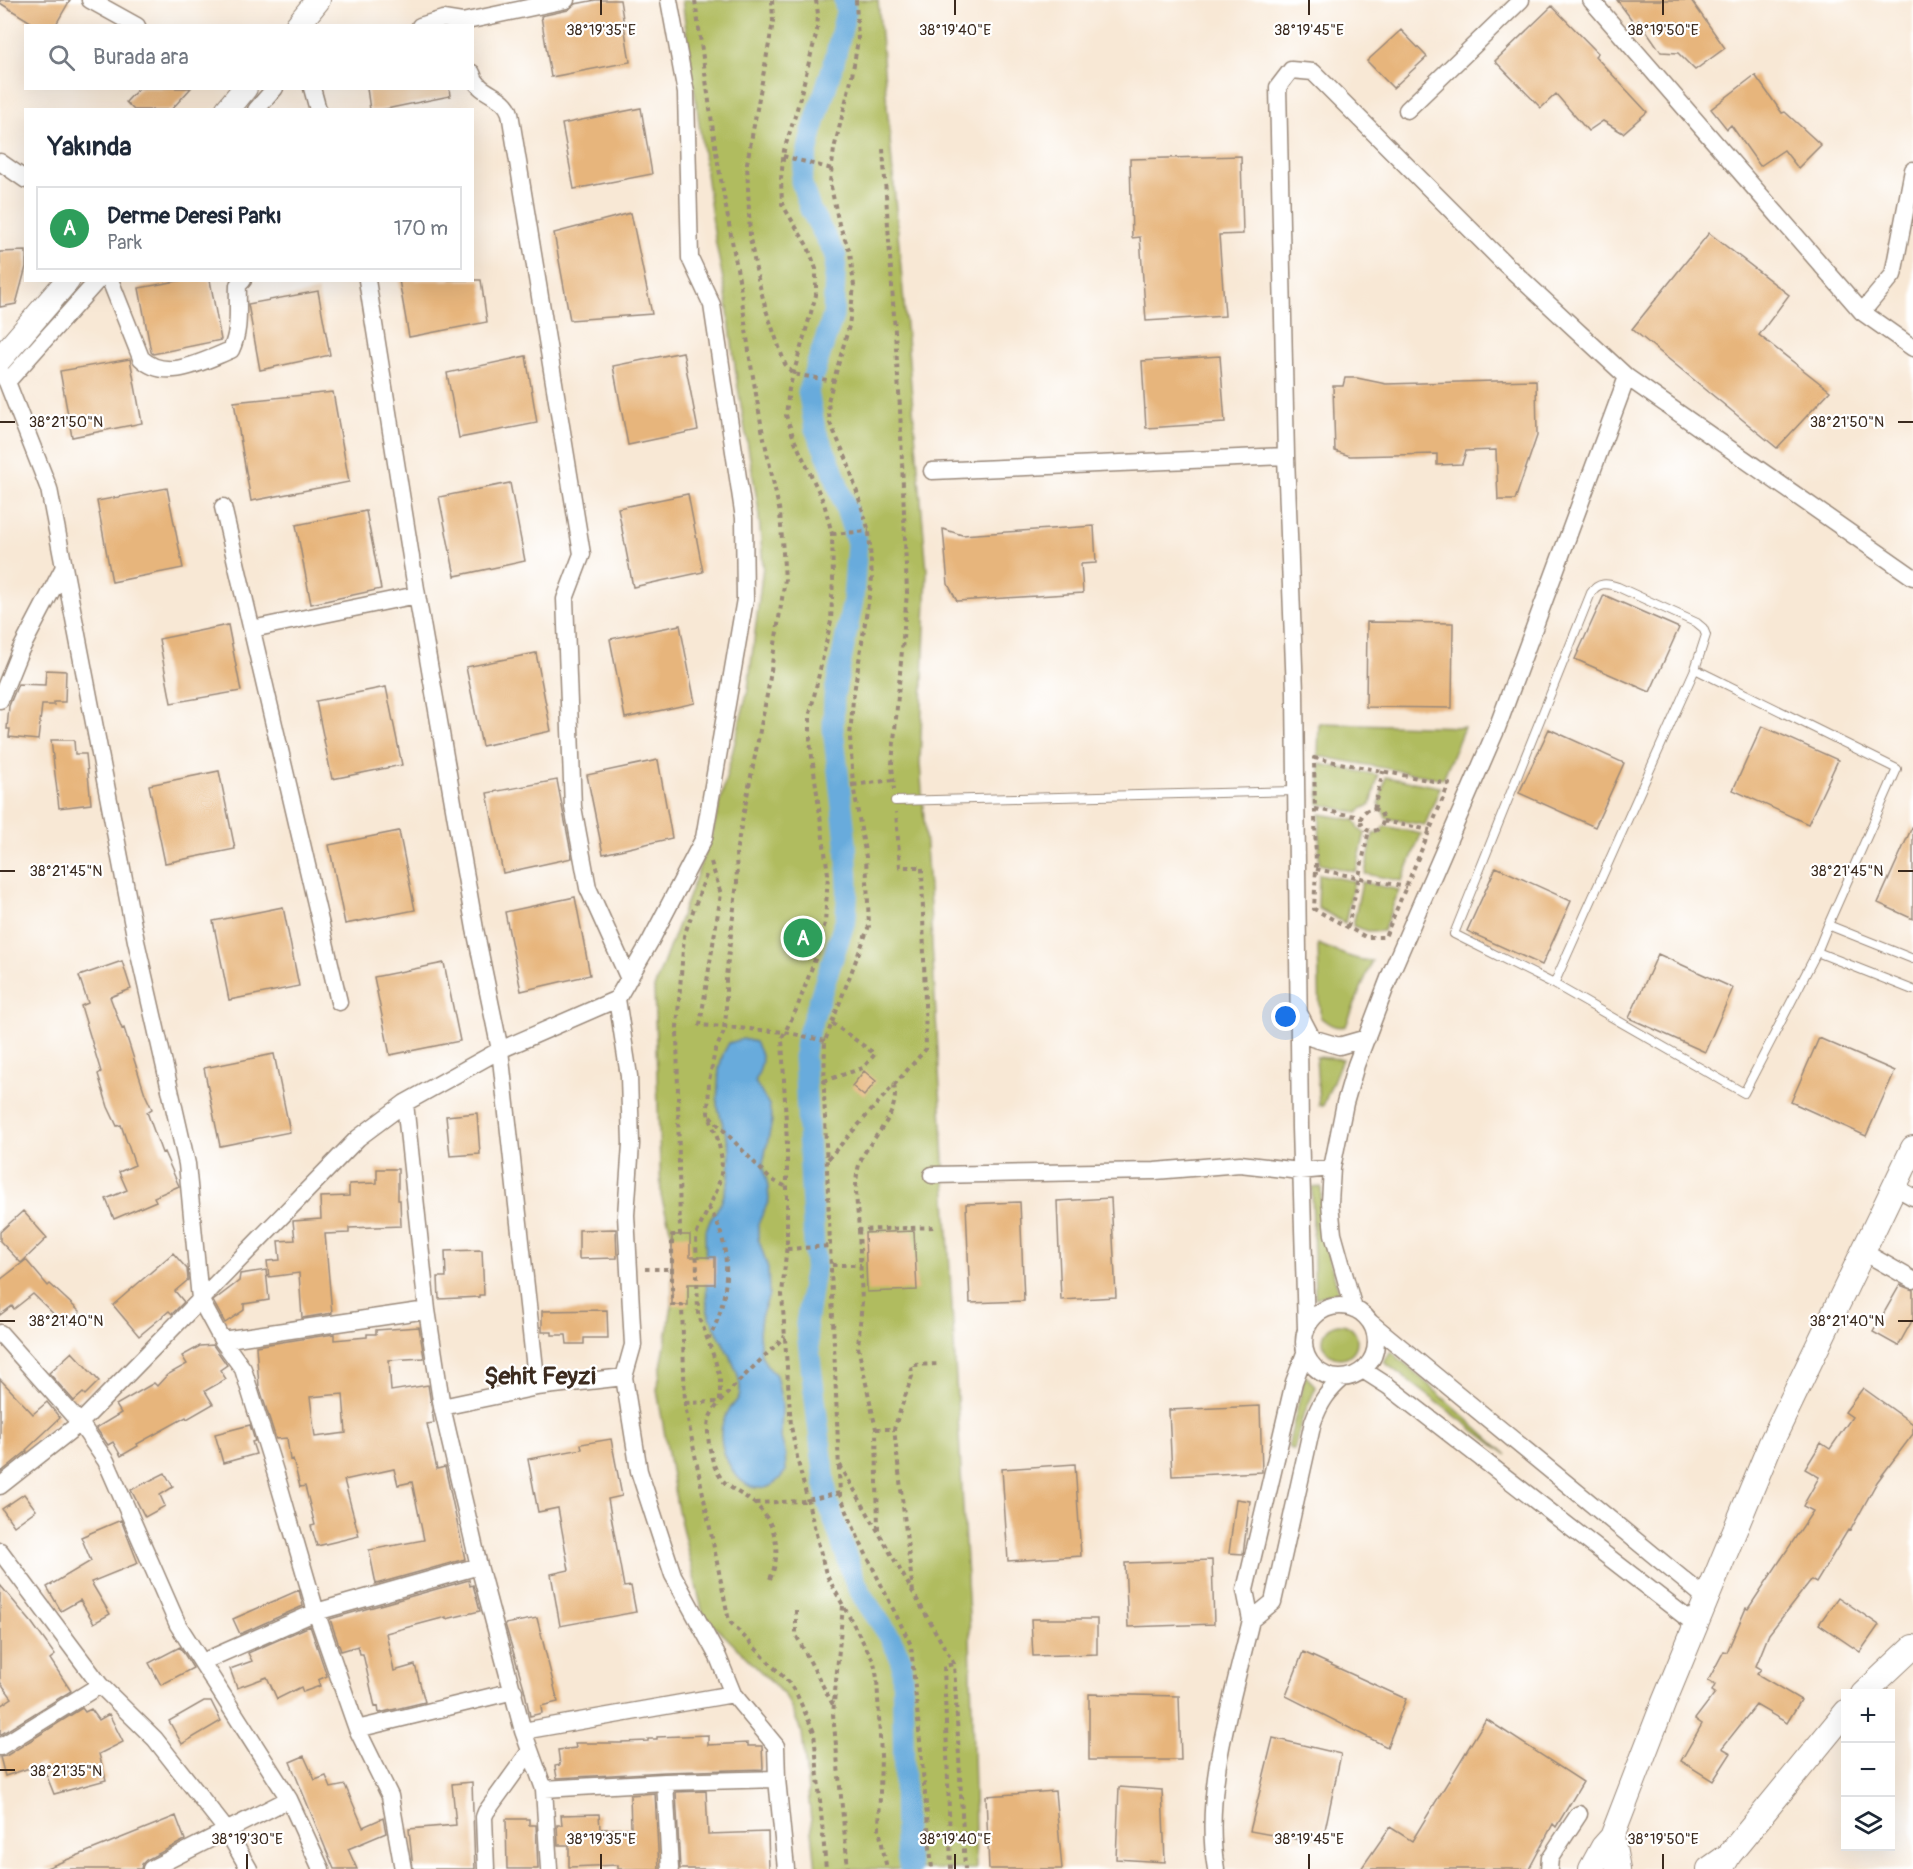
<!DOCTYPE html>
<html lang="tr">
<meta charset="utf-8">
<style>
:root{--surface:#fff;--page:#f6f6f7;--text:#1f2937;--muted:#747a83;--line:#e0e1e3;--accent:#0b8043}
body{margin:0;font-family:Pangolin,sans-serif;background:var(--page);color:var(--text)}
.controls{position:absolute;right:18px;bottom:18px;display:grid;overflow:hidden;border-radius:0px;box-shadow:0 6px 24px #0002}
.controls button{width:54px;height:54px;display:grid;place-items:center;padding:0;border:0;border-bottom:2px solid var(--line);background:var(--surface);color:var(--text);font:30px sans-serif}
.you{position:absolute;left:1286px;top:1017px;width:21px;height:21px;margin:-15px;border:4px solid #fff;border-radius:50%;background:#1a73e8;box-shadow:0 0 0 9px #1a73e833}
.badge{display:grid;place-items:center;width:39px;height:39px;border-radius:50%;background:var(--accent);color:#fff;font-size:20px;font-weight:700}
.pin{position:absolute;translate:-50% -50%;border:3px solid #fff;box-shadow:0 2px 6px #0006}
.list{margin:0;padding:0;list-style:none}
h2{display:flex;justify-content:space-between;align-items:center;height:78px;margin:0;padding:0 24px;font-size:26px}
h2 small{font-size:20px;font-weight:400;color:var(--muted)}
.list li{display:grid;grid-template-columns:39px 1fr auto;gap:18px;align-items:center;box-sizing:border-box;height:84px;margin:0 12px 12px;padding:0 12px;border:2px solid var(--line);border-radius:0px}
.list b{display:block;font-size:22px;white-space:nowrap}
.list p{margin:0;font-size:20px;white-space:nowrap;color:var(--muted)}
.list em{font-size:20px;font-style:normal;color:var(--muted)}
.icon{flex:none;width:33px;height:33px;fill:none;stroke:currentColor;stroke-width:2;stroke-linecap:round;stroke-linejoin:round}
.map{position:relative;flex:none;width:1913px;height:1869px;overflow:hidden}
.search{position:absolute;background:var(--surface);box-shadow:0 6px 24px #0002;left:24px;top:24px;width:450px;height:66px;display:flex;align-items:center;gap:15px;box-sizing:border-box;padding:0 21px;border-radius:0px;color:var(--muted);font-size:22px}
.panel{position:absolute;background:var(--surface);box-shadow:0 6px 24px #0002;left:24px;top:108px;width:450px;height:174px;border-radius:0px}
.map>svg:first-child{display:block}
</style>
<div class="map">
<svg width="1913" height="1869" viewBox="0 0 1913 1869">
<rect width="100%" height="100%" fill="#fff"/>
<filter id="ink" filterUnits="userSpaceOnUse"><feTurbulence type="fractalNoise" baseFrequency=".0167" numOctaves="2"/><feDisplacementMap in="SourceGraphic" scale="12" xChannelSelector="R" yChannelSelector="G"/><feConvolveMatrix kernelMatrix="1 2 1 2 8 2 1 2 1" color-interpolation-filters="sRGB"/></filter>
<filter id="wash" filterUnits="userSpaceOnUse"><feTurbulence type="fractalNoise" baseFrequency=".008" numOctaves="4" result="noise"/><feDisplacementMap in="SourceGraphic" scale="24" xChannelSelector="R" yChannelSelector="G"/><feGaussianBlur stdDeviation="1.35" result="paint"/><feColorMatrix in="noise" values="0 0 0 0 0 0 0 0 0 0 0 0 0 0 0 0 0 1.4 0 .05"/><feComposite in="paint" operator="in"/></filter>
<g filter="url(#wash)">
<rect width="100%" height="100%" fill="#f8e8d5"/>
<!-- green -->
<path fill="#b0bc5e" stroke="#76733e" stroke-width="1.5" d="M682,0H878L927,571L920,763L929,889L970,1634L976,1869H816L802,1733L786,1697L719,1630L704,1618L678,1511L657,1390L672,1305V1235L661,1196L654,988L713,831L748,689L763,566L758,506L737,382L726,295L715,239Z
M1319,723L1464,727L1443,779L1318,756Z
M1320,764L1378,775L1371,805L1363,808L1358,813L1319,804Z
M1386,777L1440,787L1425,825L1386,818L1379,803Z
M1320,814L1355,820L1359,829L1365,833L1356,872L1319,864Z
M1385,826L1421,834L1402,881L1365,874L1373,834L1381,833Z
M1319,874L1354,881L1345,923L1318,908Z
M1362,882L1399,890L1383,931L1371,932L1353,926Z
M1318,944C1336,951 1353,960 1372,961L1346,1026C1335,1029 1329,1024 1320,1017Z
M1316,1057L1342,1059L1323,1106L1319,1105Z
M1312,1187H1321L1322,1236L1339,1292L1315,1298Z
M1323 1341a17 17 0 1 1 34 0a17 17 0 1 1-34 0Z
M1391,1351L1507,1455L1384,1362Z
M1305,1375L1316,1387L1302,1419L1294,1450L1288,1447Z"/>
<!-- water -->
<path fill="#67abdc" stroke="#516a7d" stroke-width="1.5" d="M743,1039L755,1042C766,1062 762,1063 755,1082L769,1105L772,1121L763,1163L768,1187L769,1200L758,1224V1238L768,1268L769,1295L761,1317L759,1333L761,1354L767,1366L776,1375L782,1403L781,1438L785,1452L786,1471C780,1478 774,1486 765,1488C738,1492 720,1455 721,1433C721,1427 724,1417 728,1412C733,1403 741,1400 740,1388C740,1366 713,1331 707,1308L705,1233L709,1222L721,1203L729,1180L730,1148L717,1105L719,1069L723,1054L729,1043Z"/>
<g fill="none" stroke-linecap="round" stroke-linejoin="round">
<!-- canal -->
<path stroke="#67abdc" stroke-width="21" d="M844,0L846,12L834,62L812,132L801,181L810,209L836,256L833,316L808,391L815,429L832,467L857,543L853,600L834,697L833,728L846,842L848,885L846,918L806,1040L804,1056L815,1264L806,1324L827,1499L853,1576L863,1597L890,1637L902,1661L905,1847L910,1869"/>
</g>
<g id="blocks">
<!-- building -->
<path fill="#e7b57c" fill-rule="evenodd" d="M0,0H70L55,26H37L0,3Z
M596,0H620L630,62L551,77L541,16L568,10L575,4Z
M1617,0H1691L1725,48L1695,70L1678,53L1661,52L1639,20L1635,24Z
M1552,6L1598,53L1595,56L1647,112L1623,133L1603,121L1588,131L1556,94L1541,108L1495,61Z
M1401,30L1427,57L1393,88L1367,61Z
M1755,75L1782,113L1785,112L1821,145L1798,168L1784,150L1760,166L1731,125L1727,129L1711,109Z
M139,88H191L171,110H134L126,102Z
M367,88H449L450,96L381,110H370Z
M641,108L652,174L574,189L562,124Z
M1241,156L1243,234L1219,235L1225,316L1146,321L1140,237L1132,238L1130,159Z
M631,213L652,314L570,320L554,233Z
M1709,233L1789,295L1759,335L1830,391L1777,448L1632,329Z
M26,251V267L16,304L0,307V252Z
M183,280H210L221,340L153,354L151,352L139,288Z
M399,280H481L487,322L409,337Z
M318,291L330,355L260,370L248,304Z
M683,352L698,430L628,445L613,366Z
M526,356L537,423L459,438L447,373Z
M1220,356L1225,423L1146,428L1142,361Z
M130,359L142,423L72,437L60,371Z
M1345,378H1357L1386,384L1536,380L1537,436L1515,500H1498L1496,450L1466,451L1462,464L1437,465V454L1350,456L1335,451L1333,386H1343Z
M333,392L349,482L251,501L234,402Z
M510,483L525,561L455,576L439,497Z
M167,488L183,568L112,582L97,501Z
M688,494L703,572L633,587L618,508Z
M366,511L381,589L311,604L296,525Z
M1094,526L1096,563L1081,564L1083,593L957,601L948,584L943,529L962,535Z
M1604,595L1679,628L1650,692L1575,659Z
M1367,622L1453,623L1452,708L1366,707Z
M228,625L241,691L171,703L159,639Z
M680,625L695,703L625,718L610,639Z
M536,653L551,731L482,746L466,667Z
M46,670L66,671L65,702H54V705H42L38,740L9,737L10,729H7L9,706L18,684L45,685Z
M386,687L402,765L332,779L316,701Z
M1762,726L1838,760L1808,824L1733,790Z
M1549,729L1624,763L1595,827L1519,793Z
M51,740H74L75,754H86L91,804L59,808Z
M658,760L672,838L603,854L587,775Z
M219,771L235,849L165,863L149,785Z
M557,780L572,858L503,873L487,793Z
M1913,825V919L1878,903Z
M399,831L415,910L345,924L329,845Z
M1496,867L1571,901L1542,965L1467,931Z
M575,897L590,975L521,991L505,912Z
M283,907L299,986L229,1000L213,921Z
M1658,954L1733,988L1705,1052L1629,1018Z
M122,961L131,989L110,997L122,1029L124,1028L145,1094L152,1109L147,1112L162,1153L164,1152L179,1186L154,1197L156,1201L114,1219L106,1199L127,1190L119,1172L135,1165L121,1125L117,1126L108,1107L98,1074L101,1072L81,1006L88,1003L79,976Z
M444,963L460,1041L390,1055L374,977Z
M1819,1038L1895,1071L1866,1136L1791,1102Z
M274,1054L290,1132L220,1146L204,1068Z
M864,1071L876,1081L864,1096L852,1086Z
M477,1113L480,1154L450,1156L446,1116Z
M377,1169H398V1200H400L401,1226L349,1228V1233L325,1234L332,1313L302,1318L299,1273L269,1277L267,1261L280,1260L278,1241L295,1240L293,1221L321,1219L320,1197L349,1196V1184L377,1183Z
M1111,1198L1116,1297L1061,1300L1057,1201Z
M1020,1202L1024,1301L970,1303L966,1204Z
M23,1211L47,1238L21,1263L0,1241V1232Z
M616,1229L617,1258L579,1259V1230Z
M914,1231L917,1290L867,1292L865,1233Z
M672,1235H690V1257H715V1284H688V1305H672Z
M482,1250L484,1295H479V1297L439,1299L438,1277H446L445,1251Z
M173,1253L187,1269L188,1280L175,1291L184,1302L172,1314L169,1311L139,1336L113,1305Z
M26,1260L48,1286L50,1284L80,1312L66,1326L33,1294L14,1309L12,1306L0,1315V1280Z
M266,1270L269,1300L244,1304V1310L225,1323L213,1301L239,1281L240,1274Z
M1900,1285L1913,1290V1319L1898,1346L1873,1332Z
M607,1310L608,1338H584V1344H567L566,1335H552V1332H542V1311Z
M419,1327L424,1358L389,1360L391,1391L428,1385L434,1423L427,1424L437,1469L445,1467L465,1559L376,1584L369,1550L424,1540L412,1482L398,1485L394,1469L344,1480L359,1536L317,1546L311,1526L315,1525L305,1486L300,1487L293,1459L290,1460L287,1438L276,1439L259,1386L256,1346L334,1334V1340L367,1337V1334H376V1330ZM343,1394L346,1433L315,1437L310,1397Z
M213,1345L227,1365L220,1370L226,1379L205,1391L213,1404L187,1419L186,1417L137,1444L138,1446L121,1456L113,1442L108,1445L96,1428L121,1413L116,1405L154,1383L157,1386L167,1375L187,1364L182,1356L200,1346Z
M72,1352L99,1381L85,1395L83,1393L74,1401L49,1373Z
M0,1379L33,1414L47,1402L60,1418L26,1450L27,1451L0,1473Z
M1863,1388L1913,1424V1434L1877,1482L1850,1531L1848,1530L1816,1583L1811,1580L1769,1634L1756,1666L1761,1669L1757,1674L1801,1700L1787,1723L1756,1705L1722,1748L1731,1753L1713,1781L1681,1761L1702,1724L1695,1719L1715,1693L1712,1691L1715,1685L1708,1681L1724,1651L1727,1652L1746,1608L1748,1609L1813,1511L1803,1506L1819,1477L1805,1469L1821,1443L1830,1449L1852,1417L1845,1412Z
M1260,1406L1262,1472L1172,1476L1169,1410Z
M250,1425L255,1441L252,1442L256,1454L223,1463L215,1434Z
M611,1439L622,1496L608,1499L624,1587L631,1586L636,1612L560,1626L551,1574L569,1570L558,1508L538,1512L528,1459L582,1449L581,1444Z
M1075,1464L1081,1556L1008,1561L1002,1469Z
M165,1473L173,1487L160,1495L165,1506L145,1517L131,1490Z
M24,1494L36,1510L14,1526L2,1509Z
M1236,1499L1250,1501L1243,1554L1229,1553Z
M121,1520L138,1563L91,1582L110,1614L94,1623L80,1600L61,1611L47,1587L91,1561L81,1537Z
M1212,1560L1214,1624L1128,1627L1125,1563Z
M469,1580L470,1586L473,1585L480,1611L446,1619V1617L386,1633L394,1671L415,1665L425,1702L379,1713L378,1706L375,1707L363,1654H360L358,1646L341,1651L330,1619Z
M0,1585L32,1623L55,1655L50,1659L71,1691L0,1735V1706L12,1698L0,1682Z
M299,1590L303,1606L240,1634L233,1619Z
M1838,1597L1879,1625L1860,1652L1819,1624Z
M537,1618L558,1702L541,1706L542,1713L530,1716L524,1688L505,1624Z
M1031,1619H1097V1654L1033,1656Z
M310,1626L327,1676L318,1680L320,1686L303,1692L301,1687L277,1699L267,1677L237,1688L230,1669L252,1661L248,1653Z
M180,1647L193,1668L161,1685L149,1663Z
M1303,1652L1406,1699L1387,1747L1286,1696Z
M1089,1694L1179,1696L1181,1760H1089Z
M204,1701H211L221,1721L182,1744L169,1721Z
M82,1708L85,1712L91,1709L99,1720L109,1714L123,1742L99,1754L106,1780L54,1794L42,1764L5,1776L0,1757L6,1756Z
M1486,1719L1583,1782L1556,1827L1553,1824L1529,1869H1361L1390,1827L1412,1841Z
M708,1735V1745L748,1743V1746H762L763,1769L665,1772L557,1778L555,1766L560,1765L558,1750L576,1748L575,1743H622V1742L648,1741V1739H657V1737Z
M1273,1738L1341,1754L1322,1844L1250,1831Z
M304,1756L315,1780L326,1776L331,1788L345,1785L363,1827L383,1818L386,1833L348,1849L357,1869H334L290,1762Z
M472,1782L475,1869H413L409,1829L456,1825L452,1784Z
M1119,1787L1162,1790L1165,1862L1116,1859Z
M706,1791L708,1834L768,1832L769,1869H680L676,1792Z
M1055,1791L1062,1869H989L986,1796Z
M655,1793L659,1869H618V1865L569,1867V1845H558L557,1825H562L561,1815L599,1814L600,1829L631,1828L630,1795Z
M176,1816L185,1840L146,1860L142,1864L141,1869H44Z
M506,1819H529V1825H536L538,1869H507Z"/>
</g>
</g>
<g filter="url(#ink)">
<use href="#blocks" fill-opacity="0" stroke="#9a897a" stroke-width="1.5"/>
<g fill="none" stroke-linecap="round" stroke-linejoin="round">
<!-- lane casing -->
<g stroke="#9a897a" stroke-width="10">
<path id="lane" d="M895,801L1295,791
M1828,925L1913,959
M1817,952L1913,990
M1554,984L1695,669L1706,635L1703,628L1697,623L1618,587C1607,583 1598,582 1591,593L1454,934L1554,984L1744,1093L1817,952L1828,925L1897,769L1695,669"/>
</g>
<!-- street casing -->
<g stroke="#9a897a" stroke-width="19">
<path id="street" d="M90,0L137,26
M669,0L686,93L690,258L712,305L744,518L745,599L704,838L651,940L617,999L629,1076L631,1144L626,1215L633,1345L624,1377L639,1471L673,1575L718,1657L733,1694L776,1746L777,1779L786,1869
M1591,0L1862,312L1913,348
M420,26L443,19L462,22
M462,26V22L566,0
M472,73C478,96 504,93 510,113L582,554L565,599L573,807L588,888L629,979
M312,88L318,110
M256,110L275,88
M1407,110L1521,0
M0,162L26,180
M110,280L141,358C166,383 205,360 231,350C241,329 237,308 238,285L243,280
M367,280L417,595L475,929L500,1050L537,1387L624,1377
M1862,312L1893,275L1913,170
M0,371L7,382L49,489L136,941L187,1164L200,1299L222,1340L243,1369L277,1478L316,1612L357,1729L390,1796L403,1869
M7,382L98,280
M932,471L1286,456
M223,507L339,1002
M252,629L417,595
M0,700L19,653L64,567
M1300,1015L1312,1038L1339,1046L1367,1038
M405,1103L427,1310L442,1407
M932,1175L1155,1171L1240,1164L1300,1171L1332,1168
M1895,1187L1913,1197
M1862,1251L1913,1280
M1304 1342a36 36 0 1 1 72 0a36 36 0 1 1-72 0Z
M1354,1309L1333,1234L1330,1203L1332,1168L1345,1103L1356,1065L1391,973L1497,728L1627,377
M1370,1322L1707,1599
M1306,1329L1300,1128L1295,692L1286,456L1278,87L1291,70L1313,72L1503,262L1627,377L1913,577
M0,1333L80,1423L106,1461L178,1625L289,1799L321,1869
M222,1340L427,1310
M1305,1353L1294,1382L1245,1590L1251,1620L1273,1602L1313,1422C1320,1402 1328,1391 1343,1378
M1363,1370L1388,1386L1696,1625
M537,1387L442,1407L479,1566L523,1731L544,1789L549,1869
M0,1486L80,1423L358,1138L405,1103L500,1050L617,999
M0,1551L100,1685L155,1739L227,1831L249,1869
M202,1662L316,1612L479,1566
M357,1729L514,1691
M523,1731L733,1694
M0,1747L100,1685
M544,1789L665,1782
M151,1869L289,1799
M486,1869L484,1817L486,1812L530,1751
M670,1869L665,1782L777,1779
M1216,1869C1202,1791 1233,1697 1251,1620
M1549,1869L1550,1858L1579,1814"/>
</g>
<!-- secondary casing -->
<g stroke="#9a897a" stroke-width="26">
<path id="secondary" d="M297,26L318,0
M227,110L245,88
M0,359L68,280
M1863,1694L1913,1647
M1612,1837L1664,1702L1770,1445L1913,1148
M1729,1855L1846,1712
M1591,1869L1603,1847L1612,1837L1618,1869
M1709,1869L1729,1855L1721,1869"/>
</g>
<!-- path -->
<path stroke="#9a897a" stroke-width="4" stroke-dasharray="4.5 4.5" stroke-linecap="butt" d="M772,0L773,22L747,163L749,212L750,238L757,275L766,310L785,364L793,374L833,381
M816,0L818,14L817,31L796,113L784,150L781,179L782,204L808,247L816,269V295L789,389L786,415L794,439L824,503L832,534L833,578L831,621L810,714V742L828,874L825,923L817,954L797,1008L782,1038L787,1144V1244L782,1294L791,1426L798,1462L826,1574L874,1662L877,1678L881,1756L879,1829L887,1869
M856,0L858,40L852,76L834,149L830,182L839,224L850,252L854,286L849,326L828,401L830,423L847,460L869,531L872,578L853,699L850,737L853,785L866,857L869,926L825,1041L824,1093L840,1495L859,1540L911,1645L932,1869
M883,149L900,408L907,593L892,764L894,790
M783,156L832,169
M832,534L869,531
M1314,758L1449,784L1385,937H1366L1314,909L1316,869Z
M853,785L893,780
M1315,809L1361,817
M1374,809L1383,771
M1361 820a11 11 0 1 1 22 0a11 11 0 1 1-22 0Z
M1383,821L1430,830
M711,862L721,894L700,1025L785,1032L825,1041
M1316,869L1406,887
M706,875L684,936L677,1027L680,1235H672V1305H682L685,1406L729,1621L789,1683L797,1695L814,1732L826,1869
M1348,927L1369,830
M824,1081L863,1068L875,1054L832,1023
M894,1085C901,1119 868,1137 859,1165C853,1186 858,1209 859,1230L934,1227
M710,1116L770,1179L787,1187
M828,1159L926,1049L922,867H900L896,812
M708,1207C734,1243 730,1301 709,1338
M859,1230L862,1302L858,1347L876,1429L878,1530
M787,1249L831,1246
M832,1265H861
M645,1269H672
M685,1403L720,1402V1378L715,1360L698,1313L696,1235L717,1190L721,1174L722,1160L718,1140L708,1113L709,1081L715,1051L723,1034L726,1015V977L737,882L736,852L768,690L785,579L780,513L762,429L750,359L740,285L716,152L695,0
M876,1429H894
M840,1465L954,1664L965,1869
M755,1503L803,1501L840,1493
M770,1579C782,1553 777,1524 755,1504C744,1494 727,1489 719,1475C713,1466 711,1455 709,1444C708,1437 707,1424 710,1417C716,1400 770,1352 785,1336
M913,1592L894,1429L912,1376L911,1365L940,1364
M843,1606L833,1714L848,1869
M796,1610V1635L833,1705
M951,1869L944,1666L954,1664"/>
<!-- lane -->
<use href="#lane" stroke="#fff" stroke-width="8"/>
<!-- street -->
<use href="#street" stroke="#fff" stroke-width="16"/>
<!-- secondary -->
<use href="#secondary" stroke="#fff" stroke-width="24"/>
</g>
</g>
<!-- ticks -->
<path fill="none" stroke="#3b2a1e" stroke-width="2" d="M601,0V15M955,0V15M1309,0V15M1663,0V15M0,422H15M1898,422H1913M0,871H15M1898,871H1913M0,1321H15M1898,1321H1913M0,1770H15M247,1854V1869M601,1854V1869M955,1854V1869M1309,1854V1869M1663,1854V1869"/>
<g text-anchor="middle" stroke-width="4.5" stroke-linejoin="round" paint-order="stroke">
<!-- district labels -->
<g font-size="24" font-weight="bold" fill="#3b2a1e" stroke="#fff">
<text x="540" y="1384">Şehit Feyzi</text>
</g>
</g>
<g font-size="15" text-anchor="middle" fill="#3b2a1e" stroke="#fff" stroke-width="4.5" stroke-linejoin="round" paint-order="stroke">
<text x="601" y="35">38°19'35"E</text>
<text x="955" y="35">38°19'40"E</text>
<text x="1309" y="35">38°19'45"E</text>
<text x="1663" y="35">38°19'50"E</text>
<text x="66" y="427">38°21'50"N</text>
<text x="1847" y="427">38°21'50"N</text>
<text x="66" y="876">38°21'45"N</text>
<text x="1847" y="876">38°21'45"N</text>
<text x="66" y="1326">38°21'40"N</text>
<text x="1847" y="1326">38°21'40"N</text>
<text x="66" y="1776">38°21'35"N</text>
<text x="247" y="1844">38°19'30"E</text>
<text x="601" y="1844">38°19'35"E</text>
<text x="955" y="1844">38°19'40"E</text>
<text x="1309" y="1844">38°19'45"E</text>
<text x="1663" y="1844">38°19'50"E</text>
</g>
</svg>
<div class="controls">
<button>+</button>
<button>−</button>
<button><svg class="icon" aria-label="layers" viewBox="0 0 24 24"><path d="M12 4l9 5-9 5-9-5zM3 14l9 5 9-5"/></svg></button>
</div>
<div class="you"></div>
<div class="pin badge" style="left:803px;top:938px;background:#2e9e5b">A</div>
<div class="search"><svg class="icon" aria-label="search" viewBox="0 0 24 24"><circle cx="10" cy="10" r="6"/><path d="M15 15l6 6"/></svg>Burada ara</div>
<section class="panel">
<h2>Yakında<small></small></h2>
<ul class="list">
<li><span class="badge" style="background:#2e9e5b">A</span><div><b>Derme Deresi Parkı</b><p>Park</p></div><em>170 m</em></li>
</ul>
</section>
</div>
